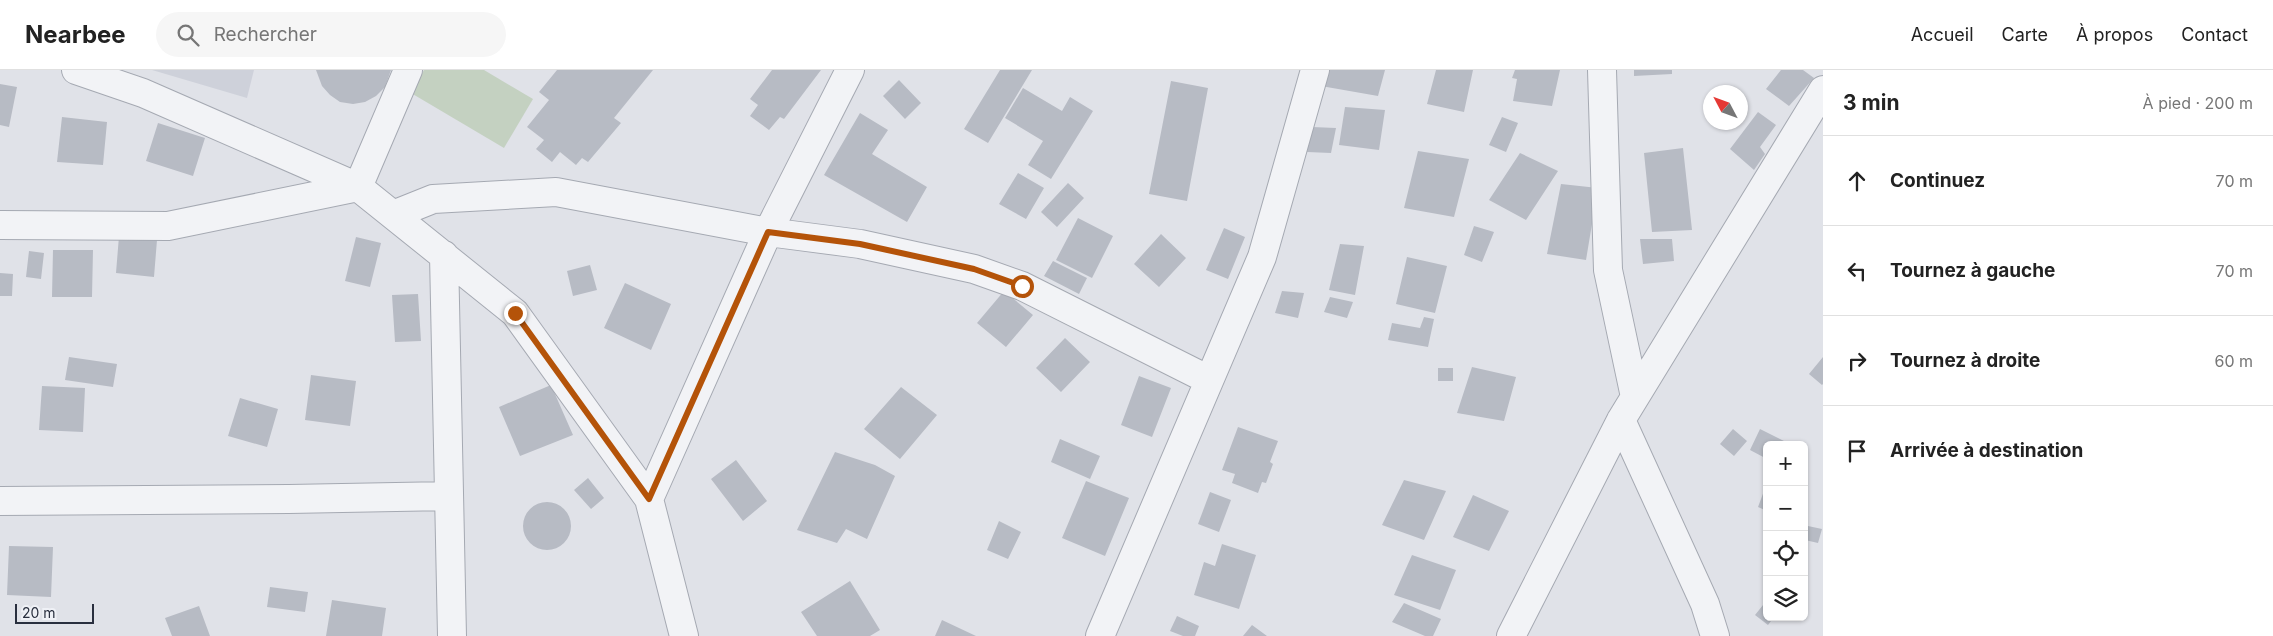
<!DOCTYPE html>
<html lang="fr">
<meta charset="utf-8">
<style>
:root{--surface:#fff;--page:#f6f6f6;--text:#222;--muted:#767676;--line:#e0e0e0}
body{margin:0;font-family:Inter,sans-serif;background:var(--page);color:var(--text)}
.controls{position:absolute;right:15px;bottom:15px;display:grid;overflow:hidden;border-radius:8px;box-shadow:0 1px 4px #0004}
.controls button{width:45px;height:45px;display:grid;place-items:center;padding:0;border:0;border-bottom:1px solid var(--line);background:var(--surface);color:var(--text);font:25px sans-serif}
.compass{position:absolute;left:1703px;top:15px;width:45px;height:45px;border-radius:50%;background:var(--surface);box-shadow:0 1px 4px #0004;rotate:311deg}
.scale{position:absolute;left:15px;bottom:12px;width:79px;box-sizing:border-box;padding-left:5px;border:2px solid #292f3e;border-top:0;font-size:14px;line-height:18px;white-space:nowrap;color:#292f3e;-webkit-text-stroke:4px #eff1f6;paint-order:stroke}
.stop{position:absolute;width:15px;height:15px;margin:-11px;border:4px solid #b45309;border-radius:50%;background:#fff}
.stop.end{background:#b45309;border-color:#fff;box-shadow:0 1px 5px #0008}
.list{margin:0;padding:0;list-style:none}
h2{display:flex;justify-content:space-between;align-items:center;height:65px;margin:0;padding:0 20px;font-size:21px}
h2 small{font-size:16px;font-weight:400;color:var(--muted)}
.list li{display:grid;grid-template-columns:32px 1fr auto;gap:15px;align-items:center;box-sizing:border-box;height:90px;padding:0 20px;border-top:1px solid var(--line)}
.list b{display:block;font-size:19px;white-space:nowrap}
.list em{font-size:16px;font-style:normal;color:var(--muted)}
.icon{flex:none;width:28px;height:28px;fill:none;stroke:currentColor;stroke-width:2;stroke-linecap:round;stroke-linejoin:round}
.map{position:relative;flex:none;width:1823px;height:566px;overflow:hidden}
header{display:flex;align-items:center;gap:30px;box-sizing:border-box;height:70px;padding:0 25px;background:var(--surface);border-bottom:1px solid var(--line)}
header strong{font-size:24px}
nav{display:flex;gap:28px;margin-inline-start:auto;font-size:18px}
.search{width:350px;height:45px;background:var(--page);display:flex;align-items:center;gap:12px;box-sizing:border-box;padding:0 18px;border-radius:28px;color:var(--muted);font-size:19px}
main{display:flex}
aside{flex:1;background:var(--surface)}
.map>svg:first-child{display:block}
</style>
<header>
<strong>Nearbee</strong>
<div class="search"><svg class="icon" aria-label="search" viewBox="0 0 24 24"><circle cx="10" cy="10" r="6"/><path d="M15 15l6 6"/></svg>Rechercher</div>
<nav><a>Accueil</a><a>Carte</a><a>À propos</a><a>Contact</a></nav>
</header>
<main>
<div class="map">
<svg width="1823" height="566" viewBox="0 0 1823 566">
<rect width="100%" height="100%" fill="#e0e2e8"/>
<!-- built -->
<path fill="#ced1da" d="M152,0H254L247,28Z"/>
<!-- green -->
<path fill="#c4d1c1" d="M424,0H484L533,29L504,78L411,23Z"/>
<!-- building -->
<path fill="#b7bbc4" d="M316,0H391L385,17L376,26L365,32L353,34L340,32L330,25L322,16Z
M557,0H653L614,48L621,53L588,92L582,88L576,95L560,82L552,92L536,79L544,70L527,57L549,30L539,22Z
M772,0H821L784,49L780,47L769,60L750,46L758,35L750,29Z
M1000,0H1032L988,73L964,59Z
M1324,0H1385L1378,26L1321,16Z
M1436,0H1473L1464,42L1427,34Z
M1515,0H1560L1552,36L1513,31L1517,9L1512,8Z
M1634,0H1672V4L1634,6Z
M1781,0H1803L1814,8L1789,36L1766,19Z
M899,10L921,33L905,49L883,26Z
M1171,11L1208,18L1187,131L1149,124Z
M0,14L17,17L9,57L0,55Z
M1023,18L1062,41L1070,27L1093,41L1051,109L1028,95L1043,71L1005,48Z
M1345,37L1385,40L1379,80L1339,75Z
M1758,42L1776,55L1760,77L1765,84L1754,100L1730,79Z
M860,43L888,60L872,84L927,117L907,152L824,105Z
M62,47L107,52L103,95L57,92Z
M1502,47L1518,53L1506,82L1489,75Z
M158,53L205,68L193,106L146,91Z
M1312,57L1336,58L1331,83L1307,82Z
M1683,78L1692,160L1652,162L1644,83Z
M1418,81L1469,89L1454,147L1404,138Z
M1520,83L1558,101L1526,150L1489,130Z
M1018,103L1044,118L1026,149L999,134Z
M1068,113L1084,128L1057,157L1041,142Z
M1561,114L1598,118L1586,190L1547,184Z
M1078,148L1113,166L1092,208L1056,190Z
M1474,156L1494,162L1482,192L1464,185Z
M1224,158L1245,167L1228,209L1206,200Z
M1161,164L1186,188L1159,217L1134,194Z
M119,166L157,170L154,207L116,203Z
M356,167L381,173L370,217L345,211Z
M1640,169H1672L1674,191L1643,194Z
M1340,174L1364,176L1355,225L1329,220Z
M53,180H93L92,227H52Z
M29,181L44,183L41,209L26,207Z
M1407,187L1447,196L1435,243L1396,234Z
M1053,191L1087,208L1079,224L1044,206Z
M590,195L597,220L573,226L567,201Z
M0,203L13,204L12,226H0Z
M625,213L671,234L651,280L604,258Z
M1004,221L1033,245L1006,277L977,253Z
M1282,221L1304,223L1298,248L1275,243Z
M418,224L421,271L395,272L392,225Z
M1330,227L1353,232L1347,248L1324,242Z
M1424,247L1434,249L1428,277L1388,270L1392,253L1420,258Z
M1065,268L1090,292L1061,322L1036,298Z
M69,287L117,294L113,317L65,310Z
M1823,287V314L1822,315L1809,304Z
M1472,297L1516,307L1504,351L1457,343Z
M1438,298H1453V311H1438Z
M311,305L356,311L350,356L305,350Z
M1139,306L1171,318L1152,367L1121,355Z
M551,315L573,365L520,386L499,337Z
M42,316L85,318L83,362L39,360Z
M901,317L937,345L900,389L864,359Z
M240,328L278,339L267,377L228,366Z
M1238,357L1278,371L1270,392L1273,394L1266,413L1262,412L1258,423L1232,413L1235,404L1222,400Z
M1733,359L1747,371L1734,386L1720,374Z
M1760,359L1788,373L1787,375H1767V389L1750,380Z
M1060,369L1100,386L1090,409L1051,392Z
M835,382L875,395L895,406L867,469L846,459L837,473L797,460Z
M736,390L767,431L743,451L711,409Z
M588,408L604,428L591,439L574,420Z
M1404,410L1446,421L1424,470L1382,455Z
M1086,411L1129,428L1105,486L1062,468Z
M1767,413V441L1758,437Z
M1210,422L1231,430L1219,462L1198,454Z
M1473,425L1509,441L1489,481L1453,467Z
M523 456a24 24 0 1 1 48 0a24 24 0 1 1-48 0Z
M999,451L1021,462L1008,489L987,480Z
M1808,456L1822,459L1818,473L1805,470Z
M1222,474L1256,485L1239,539L1194,525L1204,492L1215,496Z
M9,476L53,477L51,527L7,525Z
M1412,485L1456,500L1440,540L1394,525Z
M850,511L880,560L870,566H817L801,542Z
M270,517L308,522L305,542L267,537Z
M332,530L386,538L382,566H326Z
M1767,530V547H1774L1768,555L1755,545Z
M1404,533L1441,549L1433,566H1425L1392,552Z
M199,536L210,566H172L165,548Z
M1177,546L1199,556L1195,566H1183L1170,561Z
M942,550L976,566H935Z
M1252,555L1267,566H1243Z"/>
<g fill="none" stroke-linecap="round" stroke-linejoin="round">
<!-- minor casing -->
<g stroke="#a5a9b2" stroke-width="30">
<path id="minor" d="M76,0L143,23L358,117L515,243L649,429L684,566
M1602,0L1608,200L1635,327
M393,145L433,129L556,122L768,162L860,174L974,199L1022,216L1209,310
M0,155L168,156L358,117L408,0
M444,185L452,566
M1621,350L1705,534L1715,566
M649,429L768,162L850,0
M0,431L289,429L449,426
M1100,566L1262,187L1315,0
M1511,566L1621,350L1823,20"/>
</g>
<!-- minor -->
<use href="#minor" stroke="#f2f3f6" stroke-width="28"/>
</g>
<g fill="none" stroke-linecap="round" stroke-linejoin="round">
<!-- route -->
<path stroke="#b45309" stroke-width="6" d="M515,243L649,429L768,162L860,174L974,199L1022,216"/>
</g>
</svg>
<div class="controls">
<button>+</button>
<button>−</button>
<button><svg class="icon" aria-label="locate" viewBox="0 0 24 24"><circle cx="12" cy="12" r="6"/><path d="M12 2v4M12 18v4M2 12h4M18 12h4"/></svg></button>
<button><svg class="icon" aria-label="layers" viewBox="0 0 24 24"><path d="M12 4l9 5-9 5-9-5zM3 14l9 5 9-5"/></svg></button>
</div>
<svg class="compass" viewBox="-18 -18 36 36"><path d="M0-13l5 13h-10z" fill="#e53935"/><path d="M0 13l5-13h-10z" fill="#767676"/></svg>
<div class="scale">20 m</div>
<div class="stop" style="left:1022px;top:216px"></div>
<div class="stop end" style="left:515px;top:243px"></div>
</div>
<aside>
<h2>3 min<small>À pied · 200 m</small></h2>
<ul class="list">
<li><svg class="icon" aria-label="ahead" viewBox="0 0 24 24"><path d="M12 20V5M6 11l6-6 6 6"/></svg><div><b>Continuez</b></div><em>70 m</em></li>
<li><svg class="icon" aria-label="left" viewBox="0 0 24 24"><path d="M17 20v-9H6M10 6l-5 5 5 5"/></svg><div><b>Tournez à gauche</b></div><em>70 m</em></li>
<li><svg class="icon" aria-label="right" viewBox="0 0 24 24"><path d="M7 20v-9h11M14 6l5 5-5 5"/></svg><div><b>Tournez à droite</b></div><em>60 m</em></li>
<li><svg class="icon" aria-label="arrive" viewBox="0 0 24 24"><path d="M6 21V4h12l-3 4 3 4H6"/></svg><div><b>Arrivée à destination</b></div></li>
</ul>
</aside>
</main>
